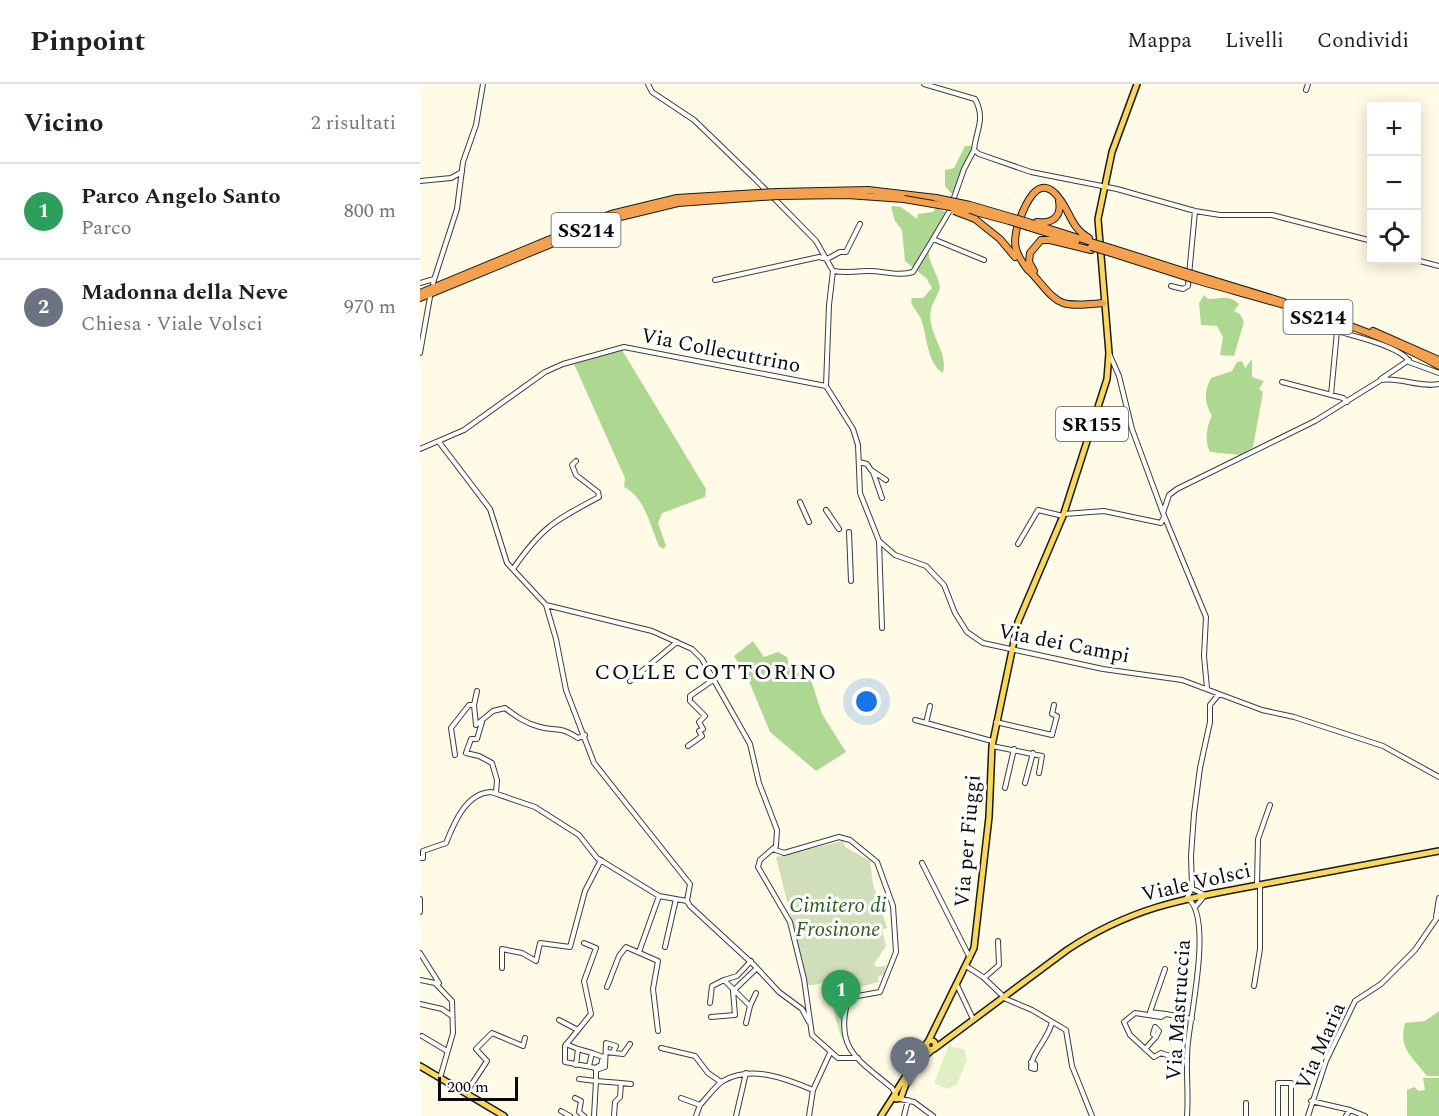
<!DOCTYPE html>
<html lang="it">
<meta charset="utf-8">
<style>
:root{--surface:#fff;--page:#f2f2f2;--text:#202124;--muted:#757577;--line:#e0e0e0;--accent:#b72425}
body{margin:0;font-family:Spectral,serif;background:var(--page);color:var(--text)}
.controls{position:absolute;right:18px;top:18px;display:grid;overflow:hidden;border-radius:0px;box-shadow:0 3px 15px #0003}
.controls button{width:54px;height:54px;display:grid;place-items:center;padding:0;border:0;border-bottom:2px solid var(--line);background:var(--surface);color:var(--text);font:30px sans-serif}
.scale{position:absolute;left:18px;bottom:15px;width:80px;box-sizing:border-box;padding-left:6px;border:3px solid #090909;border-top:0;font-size:16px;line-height:21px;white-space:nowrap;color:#090909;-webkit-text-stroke:4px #fff;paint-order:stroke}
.you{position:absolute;left:447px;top:618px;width:21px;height:21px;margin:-15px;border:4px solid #fff;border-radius:50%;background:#1a73e8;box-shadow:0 0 0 9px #1a73e833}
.badge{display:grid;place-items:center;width:39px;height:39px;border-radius:50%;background:var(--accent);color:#fff;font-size:20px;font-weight:700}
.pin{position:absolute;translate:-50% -50px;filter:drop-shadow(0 2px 3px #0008)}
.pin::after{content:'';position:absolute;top:32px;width:21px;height:18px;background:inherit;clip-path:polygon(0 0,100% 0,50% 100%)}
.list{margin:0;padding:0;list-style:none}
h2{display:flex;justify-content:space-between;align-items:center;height:78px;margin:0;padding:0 24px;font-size:26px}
h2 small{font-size:20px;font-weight:400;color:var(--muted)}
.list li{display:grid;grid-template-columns:39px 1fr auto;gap:18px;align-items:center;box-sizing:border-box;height:96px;padding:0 24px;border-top:2px solid var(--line)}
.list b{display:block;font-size:22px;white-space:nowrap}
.list p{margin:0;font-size:20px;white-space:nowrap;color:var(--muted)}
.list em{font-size:20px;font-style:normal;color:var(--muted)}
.icon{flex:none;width:33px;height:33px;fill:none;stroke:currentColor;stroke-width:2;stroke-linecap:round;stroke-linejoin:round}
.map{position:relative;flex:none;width:1019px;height:1032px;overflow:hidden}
header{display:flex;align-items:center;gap:36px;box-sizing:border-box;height:84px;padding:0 30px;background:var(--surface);border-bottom:2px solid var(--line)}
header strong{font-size:28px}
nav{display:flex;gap:33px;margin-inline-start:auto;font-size:21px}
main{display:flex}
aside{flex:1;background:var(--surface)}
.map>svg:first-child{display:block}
</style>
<header>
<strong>Pinpoint</strong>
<nav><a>Mappa</a><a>Livelli</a><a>Condividi</a></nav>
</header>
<main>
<aside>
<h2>Vicino<small>2 risultati</small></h2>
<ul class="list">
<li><span class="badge" style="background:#2e9e5b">1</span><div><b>Parco Angelo Santo</b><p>Parco</p></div><em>800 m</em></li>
<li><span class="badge" style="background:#6b7280">2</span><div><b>Madonna della Neve</b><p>Chiesa · Viale Volsci</p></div><em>970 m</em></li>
</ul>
</aside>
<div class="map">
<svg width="1019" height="1032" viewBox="0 0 1019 1032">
<rect width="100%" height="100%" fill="#fffbe6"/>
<!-- green -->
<path fill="#cbe7b1" d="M416,902L425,922L424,957L420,951L409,908Z"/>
<!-- forest -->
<path fill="#aed891" d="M545,62H552L550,74L535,108L531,109L525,102V86L534,84Z
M474,122L481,123L497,135L498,130L513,128L516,124L526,128C522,140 511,153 509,162C506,178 519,190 520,204C518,210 513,218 511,225C506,249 529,267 523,289C507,280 507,251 501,235C498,228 493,224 491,218L492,214H503L512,204L507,195L485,177L482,146L475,137L471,123Z
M784,211L788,215C799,215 809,210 819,220L814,227L820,230L824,238L814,272L800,271L803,253L797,242L781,241L779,219Z
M202,266L286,405L285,413L242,429L238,439L246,462L243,465L239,462C230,442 225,413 204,403L205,394L154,280Z
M832,275V293L844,297L839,305L843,308L833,363L821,371L790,368C784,357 787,341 792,332C784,319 784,307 791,294L812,287L817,278L822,277L825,284Z
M333,557L344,573L358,568L367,573L369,581L374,582L381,593L389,590L402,630L426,668L396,687L350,648L328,595L314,572Z
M1019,927V992H1007C992,972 978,965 985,939L1005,937Z
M1003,994H1019V1032H987V1006L994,1003L999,1007L1005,1006Z"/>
<!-- cemetery -->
<path fill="#d1deba" d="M423,757L425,763L450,777L453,800L467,844L462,846L466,862L454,880L456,883L466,882L464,891L458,892L459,898L424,907L420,893L395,901H388L356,773Z"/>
<!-- pitch -->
<path fill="#deefc3" d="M530,958L532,963L544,965L547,975L537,1000L527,1005L514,999Z"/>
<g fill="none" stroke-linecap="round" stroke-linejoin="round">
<!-- minor casing -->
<g stroke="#3c3c3c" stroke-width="6">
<path id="minor" d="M228,0L232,8L274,36L334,94L396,157L413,187C426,189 433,188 446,187C462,186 476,193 493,188L513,155
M504,0L555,15C566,35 556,46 554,66L559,70L611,88L697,105L775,127L800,131H852L952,157
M886,6L888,0
M553,68L544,85L529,128L513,155L564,176
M0,97L31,94L42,88
M996,176L1019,182
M295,196L399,173L407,175L420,168H426L440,140
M0,199L14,195
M13,199L37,125L43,78L56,41L63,0
M751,202L763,205L768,202L775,127
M0,269L10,213
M689,269L699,292L712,345L743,429
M961,295L989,276
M862,298L923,314L927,318
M406,302L433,345L438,361L440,409L459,457L475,471L506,482L524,501L535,529L547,548L563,559L683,585L762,596L842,626L874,633L963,662L1019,693
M406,302L409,221L413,187
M911,311L917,247C933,252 983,263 989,278L1019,289
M19,358L70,425L87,479L126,521
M0,365L44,346L125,288L143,280L204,263L406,302
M439,378L447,380L451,386L466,396
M453,388L462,414
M380,418L389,438
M406,426L419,445
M644,430L684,427L741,439L744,433
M429,448L431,497
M459,457L462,544
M598,460L618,426L643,432
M93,485C122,443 134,437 179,413L178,408L156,391L152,381L156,377
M210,597L257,558
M787,604L784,572L786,533L743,429L749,411L757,405L895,337L961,296C981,293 1000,304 1019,300
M57,607L54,621L56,641L73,627L85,624C97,633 107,640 120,643C139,648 137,641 158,654L165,651
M495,636L572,657
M62,638L57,655H51L46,669L59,672L72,679L77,696L76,709
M576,638L632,651L637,632L632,630L634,621
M506,639L510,622
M268,662L282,652L279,647L283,645L279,638L285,632L270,617V612L293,596
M572,662L622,672L619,689
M35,671L31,644L49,621H54
M605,699L613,669
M585,704L594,665
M353,765L364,769L419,753L430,756L457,778L473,822L476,868L460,908L432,913L428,916C414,965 439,976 472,1004L475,1009
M0,774H3V767L26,759C34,739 46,709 71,708L115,723L159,751L177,774L239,812L267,817
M502,779L550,874
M837,801L838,755L850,721
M775,806L785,811L776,822
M0,815V828
M1016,833L1019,814
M245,863L256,815
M219,868L239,812
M0,869L19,899
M546,882L563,893L586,915L612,926L646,946L652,982L672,1032
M82,884V865L102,869L116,877L120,859L150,863L165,807L181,776
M745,885L730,928L746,930
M564,894L579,881L578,857
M0,896L15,899L32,917L33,949L20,994
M537,901L553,935
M417,902L426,921
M834,902L840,865V801
M187,903L199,872L206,863L238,877L233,905L238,947
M290,919L292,902L304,896
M0,920L22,925L32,932
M330,922L336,909
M291,933L315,931L313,907L337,884
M139,936L158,946L145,962V978L176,984V997L201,999L200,1013L195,1018L194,1032
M389,938L382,925L359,908L335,882L270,822L267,817L270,800L174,679L146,606L136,555L126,521L232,547L272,565L282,575L330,660L339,699L357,746L356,762L340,776L338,783L370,838L384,895L392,951L418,974H438
M326,939L330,922L304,896L317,892L331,877
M158,946L171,930L164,897L176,864L164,859
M2,952L27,967
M146,960L158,965L156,981
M241,964L275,972L288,989L301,998
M158,965L172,969L169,982
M725,965L736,953L733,950L735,943L739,947L736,953
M186,968L203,970L210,960
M172,969L183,973L181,981L177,983
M611,978L615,980V985L611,984C611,969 628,956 632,938
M767,978L741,969L734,973L710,951L704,938L715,929L741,933L746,930L772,935
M176,986L185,983L186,959L196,962L193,968
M159,995L176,997L174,1032
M201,999L211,1000
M46,1009L67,977L56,965L72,949L103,962L105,954
M155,1014L161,1017L159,1028L164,1032
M261,1014L280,1021L276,1032
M480,1015L494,1018L513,1032
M891,1017L930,1026
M826,1019V1032
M280,1021C287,1014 295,1002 303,997C331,981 365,994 393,1006L410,969
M141,1027L150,1032
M316,1032L326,989
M389,1032L393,1006
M484,1032L488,1016
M767,1032C769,1007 765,982 768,958C771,929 793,830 767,814L772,804L771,772L774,730L780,684L790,638V621L799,610
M858,1032V999H871V1032
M888,1032L906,977L935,917L961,900L995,866L1019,831
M926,1032L930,1026L945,1032"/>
</g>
<!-- major casing -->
<g stroke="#1a1a1a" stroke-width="8">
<path id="major" d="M506.5 961a4.5 4.5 0 1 1 9 0a4.5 4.5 0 1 1-9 0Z
M508,958L554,864L569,733L572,662L598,538L643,432L687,295L689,269L678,135L692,68L717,0
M506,960L475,1009L476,1015L481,1014C487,994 496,979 513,965
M514,965L647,866C713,822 768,814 844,800C902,789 961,778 1019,767
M0,982L84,1032
M461,1032L475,1010"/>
</g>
<!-- highway casing -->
<g stroke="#1a1a1a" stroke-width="8">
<path id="highway" d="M357,108L448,106L516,114
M359,112L427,111L484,115
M550,121L591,133
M548,126L589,137
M555,135L580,155L595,173
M608,138L668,157
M617,138C632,140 642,133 639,117
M608,143L656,158
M691,164L763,187
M691,169L763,192
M607,184C640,220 633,224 683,219
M608,186C595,169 592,161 598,140C604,123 618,86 639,114C651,129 651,144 669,154
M614,187L609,178L610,169L621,156H630L671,166
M773,190L864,218
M772,195C855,219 944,239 1019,282
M0,209L191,130L257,114L338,109
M0,214L192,135L258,119L341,113
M953,247L1019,276"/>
</g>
<!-- minor -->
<use href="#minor" stroke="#fff" stroke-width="4"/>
<!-- major -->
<use href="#major" stroke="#f8d85d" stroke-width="5"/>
<!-- highway -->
<use href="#highway" stroke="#f4a14f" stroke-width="6"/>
<!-- highway-bridge casing -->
<g stroke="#1a1a1a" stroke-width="8" stroke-linecap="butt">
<path id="highway-bridge" d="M338,109L357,108
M341,113L359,112
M516,114L550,121
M484,115L548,126
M534,127L555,135
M591,133L608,138
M589,137L608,143
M671,158L691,164
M671,163L691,169
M763,187L773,190
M763,192L772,195"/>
</g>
<!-- highway-bridge -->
<use href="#highway-bridge" stroke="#f4a14f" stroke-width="6"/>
</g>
<g text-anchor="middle" stroke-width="6" stroke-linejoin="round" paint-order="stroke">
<!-- shield labels -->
<g fill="#fff" stroke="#535353" stroke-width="1.5">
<rect x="131.5" y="129" width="69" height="34" rx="4.5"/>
<rect x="863.5" y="216" width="69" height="34" rx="4.5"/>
<rect x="636" y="323" width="72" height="34" rx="4.5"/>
</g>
<g font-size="20" font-weight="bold" fill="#090909">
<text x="166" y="153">SS214</text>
<text x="898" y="240">SS214</text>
<text x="672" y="347">SR155</text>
</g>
<!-- street labels -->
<g font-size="21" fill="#090909" stroke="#fff">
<text transform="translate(301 266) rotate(11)" y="7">Via Collecuttrino</text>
<text transform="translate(644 559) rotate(11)" y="7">Via dei Campi</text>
<text transform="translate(547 757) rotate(-85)" y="7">Via per Fiuggi</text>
<text transform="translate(776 798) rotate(-13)" y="7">Viale Volsci</text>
<text transform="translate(758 926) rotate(-86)" y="7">Via Mastruccia</text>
<text transform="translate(900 962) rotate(-66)" y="7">Via Maria</text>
</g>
<!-- park labels -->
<g font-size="21" font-style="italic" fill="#275f1c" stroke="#fff">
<text x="418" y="828">Cimitero di<tspan x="418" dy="24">Frosinone</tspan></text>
</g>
<!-- neighbourhood labels -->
<g font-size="22" letter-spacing="1.5" fill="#090909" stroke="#fff">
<text x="296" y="595">COLLE COTTORINO</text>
</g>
</g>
</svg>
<div class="controls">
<button>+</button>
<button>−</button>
<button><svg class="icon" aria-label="locate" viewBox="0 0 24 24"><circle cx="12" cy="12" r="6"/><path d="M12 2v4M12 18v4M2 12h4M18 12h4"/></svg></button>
</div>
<div class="scale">200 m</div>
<div class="you"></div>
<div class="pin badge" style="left:421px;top:936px;background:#2e9e5b">1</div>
<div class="pin badge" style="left:490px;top:1003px;background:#6b7280">2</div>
</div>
</main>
